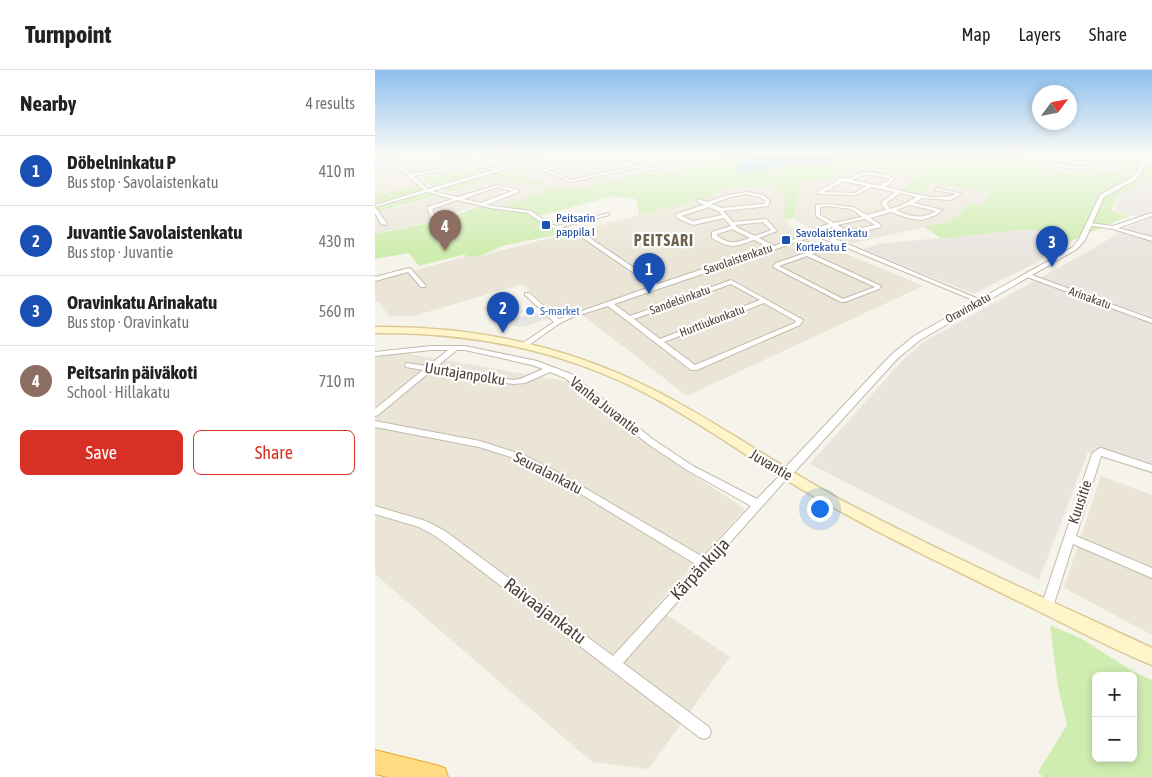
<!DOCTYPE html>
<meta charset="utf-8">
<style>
:root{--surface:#fff;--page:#f6f6f6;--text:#222;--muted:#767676;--line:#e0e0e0;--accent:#d93025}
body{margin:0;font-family:"Asap Condensed",sans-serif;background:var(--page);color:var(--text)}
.controls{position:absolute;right:15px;bottom:15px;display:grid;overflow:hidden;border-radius:8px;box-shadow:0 2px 8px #0003}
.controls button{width:45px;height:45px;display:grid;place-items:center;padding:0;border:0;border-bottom:1px solid var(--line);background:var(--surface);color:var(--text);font:25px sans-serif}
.compass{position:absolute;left:657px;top:15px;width:45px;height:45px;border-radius:50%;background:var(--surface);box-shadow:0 2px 8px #0003;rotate:58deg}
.you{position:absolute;left:444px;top:438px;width:18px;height:18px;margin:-12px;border:4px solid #fff;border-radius:50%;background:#1a73e8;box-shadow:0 0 0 8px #1a73e833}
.badge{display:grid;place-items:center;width:32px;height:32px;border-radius:50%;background:var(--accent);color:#fff;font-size:16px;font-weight:700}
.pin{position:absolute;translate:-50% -41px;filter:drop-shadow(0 1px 2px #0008)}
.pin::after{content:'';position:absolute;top:26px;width:18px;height:15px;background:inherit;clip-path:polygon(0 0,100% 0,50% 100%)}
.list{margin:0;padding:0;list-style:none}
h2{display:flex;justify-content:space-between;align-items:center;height:65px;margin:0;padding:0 20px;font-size:21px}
h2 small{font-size:16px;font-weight:400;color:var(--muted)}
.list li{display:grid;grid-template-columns:32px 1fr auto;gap:15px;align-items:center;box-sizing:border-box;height:70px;padding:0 20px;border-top:1px solid var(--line)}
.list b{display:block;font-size:19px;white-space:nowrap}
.list p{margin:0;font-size:16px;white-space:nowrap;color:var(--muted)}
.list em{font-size:16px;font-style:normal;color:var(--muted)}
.actions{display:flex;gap:10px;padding:15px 20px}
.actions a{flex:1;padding:11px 0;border:1px solid var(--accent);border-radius:8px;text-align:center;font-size:18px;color:var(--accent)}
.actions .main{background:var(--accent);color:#fff}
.map{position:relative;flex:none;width:777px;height:707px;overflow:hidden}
header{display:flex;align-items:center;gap:30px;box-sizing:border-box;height:70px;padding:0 25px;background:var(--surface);border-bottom:1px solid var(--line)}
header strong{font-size:24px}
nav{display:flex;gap:28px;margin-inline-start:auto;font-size:18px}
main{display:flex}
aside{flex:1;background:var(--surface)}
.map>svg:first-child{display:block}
</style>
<header>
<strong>Turnpoint</strong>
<nav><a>Map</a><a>Layers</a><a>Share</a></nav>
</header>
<main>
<aside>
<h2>Nearby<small>4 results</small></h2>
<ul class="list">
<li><span class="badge" style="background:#1a4fb4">1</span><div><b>Döbelninkatu P</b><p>Bus stop · Savolaistenkatu</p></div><em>410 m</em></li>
<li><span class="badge" style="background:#1a4fb4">2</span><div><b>Juvantie Savolaistenkatu</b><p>Bus stop · Juvantie</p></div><em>430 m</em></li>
<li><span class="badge" style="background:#1a4fb4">3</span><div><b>Oravinkatu Arinakatu</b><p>Bus stop · Oravinkatu</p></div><em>560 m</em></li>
<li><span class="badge" style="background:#8d6e63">4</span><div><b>Peitsarin päiväkoti</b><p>School · Hillakatu</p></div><em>710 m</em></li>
</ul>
<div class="actions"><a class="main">Save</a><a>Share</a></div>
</aside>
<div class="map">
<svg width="777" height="707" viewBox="0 0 777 707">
<rect width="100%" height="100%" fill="#f6f3ea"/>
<!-- residential -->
<path fill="#eae5d7" d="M221,83H342L354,87L292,103L284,99L200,119L174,116L139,100Z
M650,83H754L743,102L728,104H709L665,97L644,88Z
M26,86L65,87L70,90L30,96L33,99L103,87L125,92L102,99L39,111L45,116L0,125V88Z
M485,96L543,106L526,120L545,124L556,113L617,122L607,135L596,133L576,151L475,174L438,161L419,148L425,112L454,109Z
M125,107L176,119L128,137L108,133L60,150L0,164V142L29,136Z
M355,116L401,117L410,127L409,149L424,164L548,216L312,326L201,240L181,245L147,214L39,246H14L4,232L0,233V211L89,187L105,186L319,131Z
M29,283L195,312L253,361L370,439L280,537L355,587L273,699L217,692L0,504V287Z
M726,406L777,425V565L689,518Z"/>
<!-- industrial -->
<path fill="#e9e4de" d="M773,110L777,111V404L713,382L664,510L435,394L527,291L548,272L725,175L750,158L772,150L739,141L744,127Z
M656,159L696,171L689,178L675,186L598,224L488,179L503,174Z"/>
<!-- green -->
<path fill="#cfedb0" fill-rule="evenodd" d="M27,83H221L175,86L122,97L114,95L124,92L103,87L33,99L29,96L69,89L65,87L0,88V84Z
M342,83H381L361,97L394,99L424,92L442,94L476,85L477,83H650L644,88C675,101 710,107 743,102L750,90L777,95V107L742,127L736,141L754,146L696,171L656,159L566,168L549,157L576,151L596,133L607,135L616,122L556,113L546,124L526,120L542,106L485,96L454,109L425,112L419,148L409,149L410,127L401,117L355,116L324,130L264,145L261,129L239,126L160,147L173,156L195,162L127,176L105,186L89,187L91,184L44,196L34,183L0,189V164L72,149L105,136L128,137L175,119L125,107L75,122L65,118L163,91L197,88L140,101L174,116L200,119L284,99L292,102L353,87Z
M108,97L116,99L57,116L46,110Z
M45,116L47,120L0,134V125Z
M54,123L62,126L4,141L2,137Z
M675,555L707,569L759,602L777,610V707H668L663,702L692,655L683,617ZM721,606H758V688H721Z"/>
<!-- parking -->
<path fill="#e7e5e1" d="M118,234L133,251L151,245L169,243L174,248L148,257L124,254L108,237Z"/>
<!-- water -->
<path fill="#a2d1f6" d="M381,83H477L476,85L442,94L424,92L375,102L362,100L361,97Z"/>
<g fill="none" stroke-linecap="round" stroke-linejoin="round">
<!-- minor casing -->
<g stroke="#c2bbab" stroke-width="2">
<path id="minor" d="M246,83H252L227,89L248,93L292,83H298L253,94L275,98L328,85L325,83H329L333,85L275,100L257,97L258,99L195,112L167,100L216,89L172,90L124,101L57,121L83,127L122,115L144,120V122L111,135L156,141L175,154L182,156L234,143V145L186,157L206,162L283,214L394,177L379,170C360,177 355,179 337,168V162L356,156L349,148L318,155L302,148L301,144L329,135L322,131V129L332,132L353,125L372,122L388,125L395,131L393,136L348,141L358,152L391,149L402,161L384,168L399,176L437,163L444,157L454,154L441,146V135L452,134L478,137L492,145L511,140L506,133L520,122L497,117L480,125L443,124L441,123L464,110L462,109L464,108C479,111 480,102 492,102C499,102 515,104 519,109L510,117C528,121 564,133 581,124L560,120L562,118L587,124L575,130L547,128L539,133L567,140L561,145L547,150L533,148L516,142L495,148L506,155V157L472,165L457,157L448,159L443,163L451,165L608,231L607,232H603L465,175L437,184L506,216L504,219L470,232H466L398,197L401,193L460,173L439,166L239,234L255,246L356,210L428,250L425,255L322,300H316L233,236L198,247L185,253L151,277L147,275L148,273L179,252L150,225V223H154L184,249L278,216L202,164L171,156L153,143L115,138L83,130L57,139L60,147L63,148L58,149L56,148L52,137L78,129L52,122L0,137V135L49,120L21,95L0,96V94L23,93L36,104L98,93L123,99L172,88L211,86L222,88ZM222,90L257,97L195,110L173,100ZM98,95L118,100L53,119L38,106ZM491,104L514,108L515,109L505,116L477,110ZM469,111L472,112L492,116L479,123L449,122ZM122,117L137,121L106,133L88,129ZM525,123L542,127L525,136L515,139L511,133ZM372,124L385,127L391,131L389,134L346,138L336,134L356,127ZM534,135H535L561,141C548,150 534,147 521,140ZM452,136L477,139L487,147L459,153L445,145V137ZM334,137L343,141L347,145L318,151L306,146ZM490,149L500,155L473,161L462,155ZM388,152L396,160L380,166L363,158L360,155ZM358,159L359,160L375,168C359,173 357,175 342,166V164ZM432,186L500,217L468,229L404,196ZM356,214L385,230L285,269L259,249ZM389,233L421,251L420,253L320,295L289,272Z
M699,83L726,85L771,92L769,93L727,88L721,97C703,100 680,100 665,88C671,87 678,93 684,94C696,97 707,97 719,95L723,87Z
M0,138L2,139L12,154L11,155L6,154L0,143Z
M777,143V146L743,158L777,167V171L738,159L712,155L715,153L738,156Z
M34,198L36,199L50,215V217H46L33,202L0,211V207Z
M654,204L777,249V253L652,207V205Z
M56,276H90L162,291L196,304L279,370L318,396L382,429L408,402H414L416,404L414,406L248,593L334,657L336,662L334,667L329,669L324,667L62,467L44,457L0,444V436L51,451L70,461L238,586L322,495L178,407L142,389L104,377L0,357V351L105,371L148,385L184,403L328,487L376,436L312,400L273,374L190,308L175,302L150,313L138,314L56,301L3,345L0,346V339L48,300L31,297L30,295L31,293L53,296L73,280H56L0,286V282ZM82,280H90L157,295L168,299L145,309L138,310L61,297Z
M726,378L777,395V402L726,386L701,466L777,498V508L698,474L678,537L676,541L672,542L668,541L666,537L717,384L723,379Z"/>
</g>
<!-- tertiary casing -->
<g stroke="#c2bbab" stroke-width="2">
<path id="tertiary" d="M772,83H776L766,103L760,110L729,127L710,170L702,179L545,270L522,289L415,407H407L405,404L407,401L516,285L539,266L698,177L704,169L725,125L756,108L762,102Z"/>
</g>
<!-- secondary casing -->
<g stroke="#d9c996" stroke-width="3">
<path id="secondary" d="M0,257C97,256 190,275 277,319C343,352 403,396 468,431C569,484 674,530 777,578V595C732,577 689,553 645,532C574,497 503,464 435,424C379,392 327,353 270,323C185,279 95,262 0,263Z"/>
</g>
<!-- trunk casing -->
<g stroke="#e9ab30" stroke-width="2">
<path id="trunk" d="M0,680L61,695L70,698L73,707H13L0,704Z"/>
</g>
<!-- minor -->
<use href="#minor" fill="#fff" fill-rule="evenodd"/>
<!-- tertiary -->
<use href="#tertiary" fill="#fff" fill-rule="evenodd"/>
<!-- secondary -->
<use href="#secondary" fill="#fff4ca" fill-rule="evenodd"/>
<!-- trunk -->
<use href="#trunk" fill="#ffdc82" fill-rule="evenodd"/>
<!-- rail -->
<path stroke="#999" stroke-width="1" stroke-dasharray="3 3" stroke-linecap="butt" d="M0,83H12"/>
</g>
<!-- sky -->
<linearGradient id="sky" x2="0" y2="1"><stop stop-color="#8cc0ee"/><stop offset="0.46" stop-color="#fbfaf6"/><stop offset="1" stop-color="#fbfaf6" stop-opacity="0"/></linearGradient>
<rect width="777" height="182" fill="url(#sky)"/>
<!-- markers -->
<g fill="#1a4fb4" stroke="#fff" stroke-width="2">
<rect x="166" y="150" width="10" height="10" rx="2.5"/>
<rect x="406" y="165" width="10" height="10" rx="2.5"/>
</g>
<circle fill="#3f7fe0" stroke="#fff" stroke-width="2" cx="155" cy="241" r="5"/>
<g text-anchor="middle" stroke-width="4.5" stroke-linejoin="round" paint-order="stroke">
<!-- far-transit labels -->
<g font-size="12" fill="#164399" stroke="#fff" text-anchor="start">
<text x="181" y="152">Peitsarin<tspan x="181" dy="14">pappila I</tspan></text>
<text x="421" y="167">Savolaistenkatu<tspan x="421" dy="14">Kortekatu E</tspan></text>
</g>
<!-- far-street labels -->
<g font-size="12" fill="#4b4337" stroke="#fff">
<text transform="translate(363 189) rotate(-19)" y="4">Savolaistenkatu</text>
<text transform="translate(715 228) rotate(20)" y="4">Arinakatu</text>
<text transform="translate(305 230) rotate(-20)" y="4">Sandelsinkatu</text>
<text transform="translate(593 238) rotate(-29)" y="4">Oravinkatu</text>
<text transform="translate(337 251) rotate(-21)" y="4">Hurttiukonkatu</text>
</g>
<!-- far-shop labels -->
<g font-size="12" fill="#366cbe" stroke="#fff" text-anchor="start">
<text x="165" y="245">S-market</text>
</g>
<!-- street labels -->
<g font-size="15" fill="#4b4337" stroke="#fff">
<text transform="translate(90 304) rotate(9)" y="5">Uurtajanpolku</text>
<text transform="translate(230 336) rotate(38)" y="5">Vanha Juvantie</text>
<text transform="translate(396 395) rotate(31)" y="5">Juvantie</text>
<text transform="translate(173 403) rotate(27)" y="5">Seuralankatu</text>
<text transform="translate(705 432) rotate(-71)" y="5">Kuusitie</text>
</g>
<!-- far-district labels -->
<g font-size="16" font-weight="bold" letter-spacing="1" fill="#6e624d" stroke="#fff">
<text x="289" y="176">PEITSARI</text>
</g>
<!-- near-street labels -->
<g font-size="18" fill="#4b4337" stroke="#fff">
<text transform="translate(325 499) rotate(-47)" y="6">Kärpänkuja</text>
<text transform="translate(170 541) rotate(37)" y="6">Raivaajankatu</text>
</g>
</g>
</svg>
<div class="controls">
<button>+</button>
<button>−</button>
</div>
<svg class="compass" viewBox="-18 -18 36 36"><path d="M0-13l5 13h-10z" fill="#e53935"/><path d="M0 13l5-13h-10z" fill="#767676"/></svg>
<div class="you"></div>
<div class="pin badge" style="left:274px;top:224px;background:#1a4fb4">1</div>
<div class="pin badge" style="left:128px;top:263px;background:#1a4fb4">2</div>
<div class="pin badge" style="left:677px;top:197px;background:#1a4fb4">3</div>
<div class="pin badge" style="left:70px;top:181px;background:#8d6e63">4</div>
</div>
</main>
